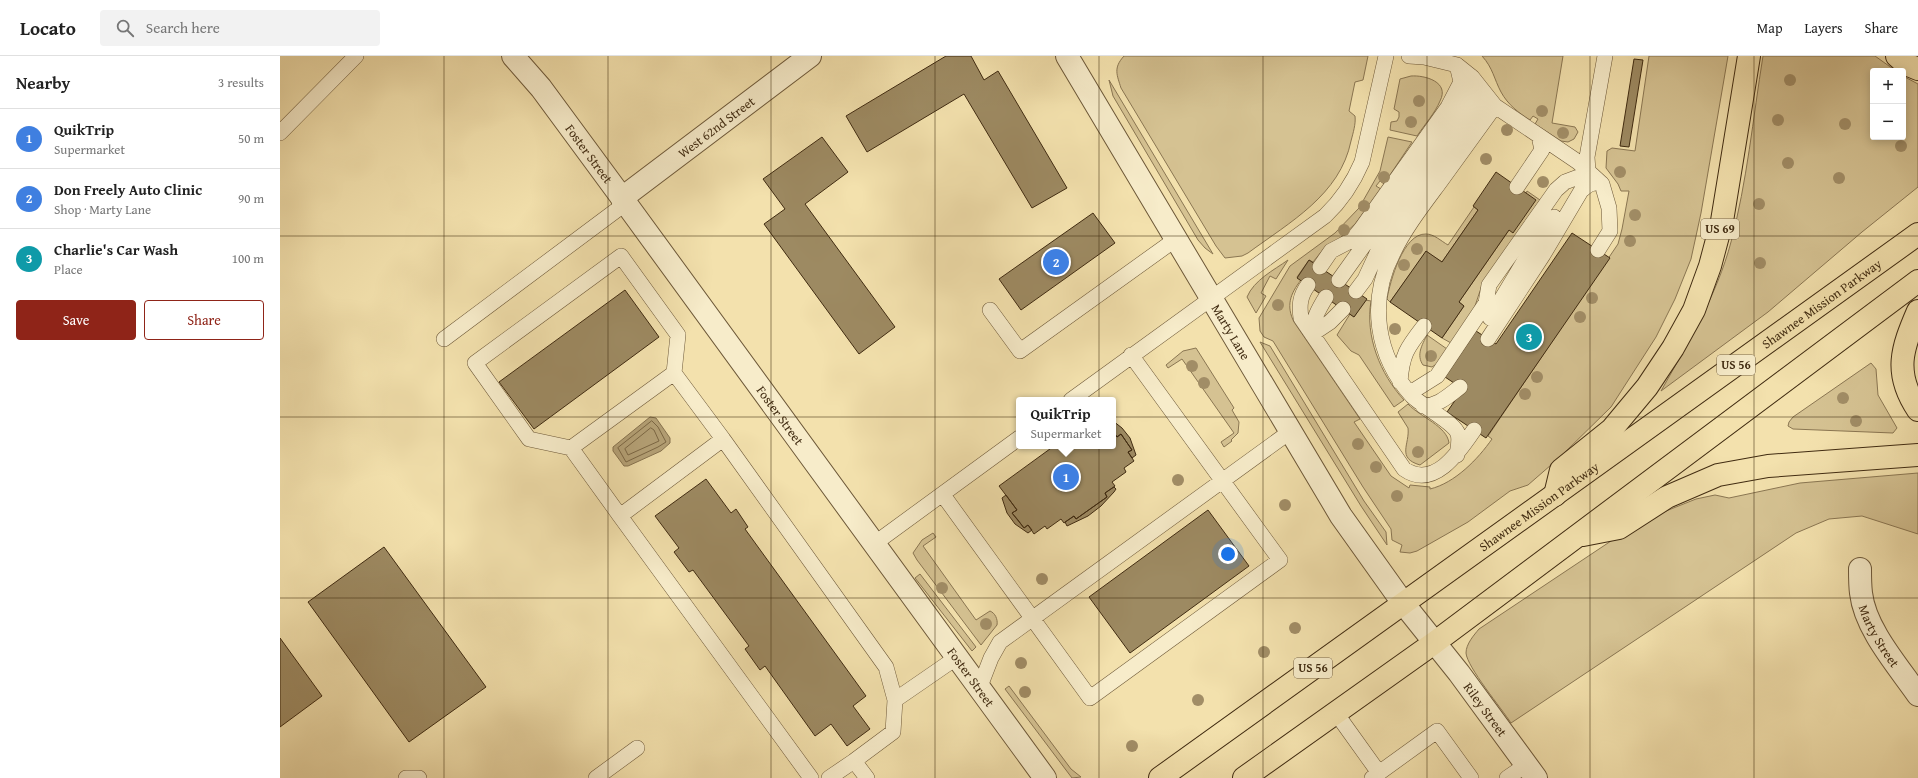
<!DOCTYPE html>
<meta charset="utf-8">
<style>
:root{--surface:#fff;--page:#f2f2f2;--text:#222;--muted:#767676;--line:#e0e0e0;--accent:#8f2418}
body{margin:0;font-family:"Gentium Book Plus",serif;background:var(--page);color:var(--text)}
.controls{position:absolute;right:12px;top:12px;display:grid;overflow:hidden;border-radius:4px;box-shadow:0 2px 10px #0003}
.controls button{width:36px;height:36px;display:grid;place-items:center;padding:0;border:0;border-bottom:1px solid var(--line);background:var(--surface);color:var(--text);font:20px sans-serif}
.you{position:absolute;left:948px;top:498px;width:14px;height:14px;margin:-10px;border:3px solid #fff;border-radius:50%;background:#1a73e8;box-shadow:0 0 0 6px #1a73e833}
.badge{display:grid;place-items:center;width:26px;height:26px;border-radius:50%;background:var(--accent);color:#fff;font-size:13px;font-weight:700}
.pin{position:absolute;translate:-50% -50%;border:2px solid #fff;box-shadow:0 1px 4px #0006}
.popup{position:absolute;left:736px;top:341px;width:100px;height:52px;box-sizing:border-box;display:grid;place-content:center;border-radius:4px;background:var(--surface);filter:drop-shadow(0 1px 3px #0005);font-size:13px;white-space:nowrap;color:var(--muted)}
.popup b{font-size:15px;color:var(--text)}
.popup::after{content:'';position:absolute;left:50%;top:100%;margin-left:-8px;border:8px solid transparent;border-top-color:var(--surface)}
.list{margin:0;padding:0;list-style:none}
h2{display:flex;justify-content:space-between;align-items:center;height:52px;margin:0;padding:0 16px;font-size:17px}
h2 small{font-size:13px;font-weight:400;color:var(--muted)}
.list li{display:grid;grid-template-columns:26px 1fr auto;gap:12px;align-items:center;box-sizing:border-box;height:60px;padding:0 16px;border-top:1px solid var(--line)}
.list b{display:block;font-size:15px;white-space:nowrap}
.list p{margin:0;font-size:13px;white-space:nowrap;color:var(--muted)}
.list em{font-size:13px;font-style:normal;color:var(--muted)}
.actions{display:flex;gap:8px;padding:12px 16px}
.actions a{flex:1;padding:9px 0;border:1px solid var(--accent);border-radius:4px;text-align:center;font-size:14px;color:var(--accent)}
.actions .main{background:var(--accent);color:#fff}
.icon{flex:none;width:22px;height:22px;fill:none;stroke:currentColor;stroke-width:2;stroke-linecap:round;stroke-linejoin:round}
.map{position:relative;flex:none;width:1638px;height:722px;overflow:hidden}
header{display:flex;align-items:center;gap:24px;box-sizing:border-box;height:56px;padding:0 20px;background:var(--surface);border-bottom:1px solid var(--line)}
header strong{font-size:19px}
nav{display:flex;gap:22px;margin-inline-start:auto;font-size:14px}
.search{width:280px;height:36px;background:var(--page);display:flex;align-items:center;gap:10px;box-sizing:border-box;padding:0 14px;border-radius:4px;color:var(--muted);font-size:15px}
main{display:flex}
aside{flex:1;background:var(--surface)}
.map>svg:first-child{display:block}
</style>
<header>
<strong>Locato</strong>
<div class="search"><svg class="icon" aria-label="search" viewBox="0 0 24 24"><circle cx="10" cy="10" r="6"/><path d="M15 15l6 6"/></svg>Search here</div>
<nav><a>Map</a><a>Layers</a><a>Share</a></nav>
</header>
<main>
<aside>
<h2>Nearby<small>3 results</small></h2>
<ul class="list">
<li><span class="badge" style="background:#3f7fe0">1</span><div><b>QuikTrip</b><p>Supermarket</p></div><em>50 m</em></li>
<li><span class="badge" style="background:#3f7fe0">2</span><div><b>Don Freely Auto Clinic</b><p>Shop · Marty Lane</p></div><em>90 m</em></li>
<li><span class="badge" style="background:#0f9aa8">3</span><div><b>Charlie's Car Wash</b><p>Place</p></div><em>100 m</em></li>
</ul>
<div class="actions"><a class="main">Save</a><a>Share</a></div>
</aside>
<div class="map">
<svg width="1638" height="722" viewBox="0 0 1638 722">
<rect width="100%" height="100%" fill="#f3e1ad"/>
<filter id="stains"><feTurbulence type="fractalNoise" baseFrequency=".005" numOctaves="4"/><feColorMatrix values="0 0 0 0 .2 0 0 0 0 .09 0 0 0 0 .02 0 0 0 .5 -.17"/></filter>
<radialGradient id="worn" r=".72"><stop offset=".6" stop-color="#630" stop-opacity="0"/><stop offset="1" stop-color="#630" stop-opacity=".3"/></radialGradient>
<!-- green -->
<path fill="#d5c292" stroke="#8a7652" d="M844,0H1088L1083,24L1075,26L1069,55L1075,60C1076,68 1073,77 1071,85C1060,139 1010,166 968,197L962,200L945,202L936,190L841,32C837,19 833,12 844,0Z
M1202,0H1283L1272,67L1295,71L1298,76L1294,83L1288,86L1281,85L1255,68L1258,63L1253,60L1250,64C1239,57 1228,49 1221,36C1214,23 1213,12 1202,0Z
M1369,0H1448L1421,157L1411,203L1395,243L1376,281L1331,351L1279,402L1248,429L1230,435L1188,466L1137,495L1130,497L1120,496L1122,489L1112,484L1111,473L1083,431L993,285L984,281L980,275L979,262L1010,210L1055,177L1079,152L1100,115L1108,81L1132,86L1104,128L1100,125L1096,130L1101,133L1076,167L1060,182L1046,190L1033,206L1029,204L1017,221L1021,224C1010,238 1006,250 1014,266L1080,363L1074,366L1111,420L1129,432L1130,429L1150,431V433C1175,427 1198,403 1212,383L1208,380L1338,188L1342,173L1349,135H1341L1338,128L1326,112L1327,95L1332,92L1355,95Z
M1483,0H1595L1616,15H1593V81H1623V20L1638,28V131L1582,176L1488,256L1381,335C1408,287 1437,239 1451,186C1467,126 1473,62 1483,0Z
M1131,20C1145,19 1170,26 1160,45C1155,57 1145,68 1137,80L1110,74L1111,66L1117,65L1119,61V56L1114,53L1120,23Z
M829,24L933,198L925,192L918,184L833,40Z
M1247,135L1260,144L1203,226L1194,253L1171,287L1162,282L1184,250L1179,246L1229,174Z
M1194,151L1198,154L1162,206L1146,196L1110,246L1107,243C1110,226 1123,177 1146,178C1154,178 1161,185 1168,189Z
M1008,204L996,223L990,220L981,237L986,240L976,257L967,241C974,224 994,214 1008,204Z
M1085,244L1091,245C1085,280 1100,318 1124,344L1114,351L1079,299L1071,295L1057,279L1070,258L1074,261Z
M1147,279L1167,293L1158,307L1152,311L1143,309C1136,299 1142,289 1147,279Z
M980,286L990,290L1084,445L1106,476L1107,489L1081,450Z
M916,292L954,352L952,354L959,366L958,377L951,384L952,385L944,391L941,386L954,377L902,303L888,312L886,309L903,295Z
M1591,307L1596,313L1598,339L1617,372L1613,377L1513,373L1508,370L1509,366L1513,361Z
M1128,348C1140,361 1167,370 1169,387L1140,409C1116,402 1130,388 1128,372L1118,356Z
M1638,417V478L1582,460L1549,463L1516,477L1231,667C1222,653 1187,611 1186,597C1186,588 1194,579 1199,573L1337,481L1376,459L1416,443L1435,439L1449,442L1520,427Z
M653,477L656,481L643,490L696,564L710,555C715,557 718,563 717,569L701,589L637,504L633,497L642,484Z
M640,518L696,591L692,595L635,522Z
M729,630L791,713L801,721L792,722L725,633Z"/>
<!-- water -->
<path fill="#b6a378" stroke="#87734f" d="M370,361L376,362L390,382V387L381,395L348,410H344L333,395V391Z"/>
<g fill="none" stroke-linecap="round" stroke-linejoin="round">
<!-- shore -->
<path stroke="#7b6744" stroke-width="1" d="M372,365L378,371L386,386L378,391L346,406L338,392Z
M371,372L374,374L379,385L348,399L345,393Z"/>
</g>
<!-- building -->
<path fill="#9d8a62" stroke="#402b11" d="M666,0H691L704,24L718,15L787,132L752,152L684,38L587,96L566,60Z
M1354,3L1363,4L1349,91L1340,90Z
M542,81L568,116L525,148L615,271L579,298L484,168L505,153L483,123Z
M1216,116L1256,144L1233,177L1229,174L1179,246L1184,250L1162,282L1110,246L1146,195L1162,206L1198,154L1193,150Z
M813,157L835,187L741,254L719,223Z
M1292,177L1330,202L1206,382L1167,356L1183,333L1165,321L1196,275L1216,288Z
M1029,204L1087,243L1074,261L1017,222Z
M345,234L379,281L254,373L219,326Z
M833,365L842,372L850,382L856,399L852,402L848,396L852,394L841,378L837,381L833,375Z
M833,375L837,381L841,378L852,394L848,396L854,405L844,412L846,416L832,426L835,430L825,437L827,441L796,463L794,460L784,467L781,463L767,473L765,470L754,478L748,469L744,472L732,457L737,454L719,430L774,390H833Z
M426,423L451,457L456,453L468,471L465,473L586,640L573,650L590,673L567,690L551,668L535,680L485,610L480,614L465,593L469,590L413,514L409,516L394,496L399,492L375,460Z
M834,431L836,433L834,436L821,450L808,460L787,470L785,466L794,460L796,463L827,441L825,437Z
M726,439L737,454L732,457L738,464L744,472L748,469L752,474L748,477L735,468L727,457L722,442Z
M928,454L969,510L850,597L809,541Z
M104,491L206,631L129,686L28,546Z
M0,582L42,640L0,671Z"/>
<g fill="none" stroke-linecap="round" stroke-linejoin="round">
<!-- lane casing -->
<g stroke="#6d5838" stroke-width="16">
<path id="lane" d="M1129,0L1144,1L1177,9L1192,21L1215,50L1298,106L1322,128L1329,152L1330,175L1318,194
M0,77L76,0
M1308,115L1307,101L1325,0
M1237,131L1262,94L1259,80
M1040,211L1051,195L1072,184L1081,173L1168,51L1181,26L1177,9
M1059,224L1182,52L1190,40L1192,21
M1028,229C1020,240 1019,249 1021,262L1124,413C1154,434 1179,396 1194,374
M1076,235L1085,223L1098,195L1200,47L1201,34
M710,254L740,295L896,183
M1210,262L1243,207L1274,161
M1032,278L1050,266L1063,253
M1032,278C1033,263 1038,254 1046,241
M164,283L338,153L342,142
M1208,283L1263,199L1301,135C1308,129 1312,125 1322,128
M1120,326C1122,298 1127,292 1144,270
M1130,337L1157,320L1206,247L1209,229L1276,134L1285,126L1309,117
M791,344L1045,160C1062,144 1073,127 1082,106L1106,0
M1143,350C1158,350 1168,340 1180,331
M291,392L394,317
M1177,399C1178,392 1180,384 1178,378C1175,367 1142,350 1132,340C1096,300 1088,245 1113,197C1125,172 1143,149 1160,126C1178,101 1196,76 1215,50
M663,439L810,642L1000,504L851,299
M340,460L291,392L249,383L195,307L341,200L398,279L394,317L443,383
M594,488L739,382
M699,633L711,602L720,586L1011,375
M615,644L676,602
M1056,657L1099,717
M126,722H139
M316,722L357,692
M531,722L340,460L443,383L606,611L615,644L613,676L574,705
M549,722L574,705L587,722
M1092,722L1157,675L1191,722
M1227,722L1246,709"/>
</g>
<!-- street casing -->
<g stroke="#6d5838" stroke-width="24">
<g id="street">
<path id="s1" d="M233,0L261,32L342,142L765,722"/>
<path id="s2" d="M787,0L1061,460L1123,547L1179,617L1256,722"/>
<path id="s3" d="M342,142L530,0"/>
<path id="s4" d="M1580,513C1580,521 1580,529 1581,537C1585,573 1618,610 1638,639"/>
</g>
</g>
<!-- highway casing -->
<g stroke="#402b11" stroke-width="24">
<g id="highway">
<path d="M1617,0L1626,8L1638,13"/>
<path d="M1638,255C1622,292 1613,317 1638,354"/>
<path d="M1275,439L1281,414L1332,373L1367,331L1393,292L1414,254L1430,210L1442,165L1469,0"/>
<path d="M1303,479L1339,472L1387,441L1438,419L1488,410L1638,399"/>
<path id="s5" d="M880,722L1638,178"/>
<path d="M964,722L1154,587L1638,225"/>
</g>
</g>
<!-- lane -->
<use href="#lane" stroke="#f7ecca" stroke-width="15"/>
<!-- street -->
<use href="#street" stroke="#f7ecca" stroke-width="22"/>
<!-- highway -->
<use href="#highway" stroke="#f3e1ad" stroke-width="22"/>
</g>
<!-- trees -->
<g fill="#a18d66">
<circle cx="1510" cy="24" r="6"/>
<circle cx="1139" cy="45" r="6"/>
<circle cx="1262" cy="55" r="6"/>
<circle cx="1498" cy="64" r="6"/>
<circle cx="1131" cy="66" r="6"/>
<circle cx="1565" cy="68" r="6"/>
<circle cx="1227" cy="74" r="6"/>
<circle cx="1283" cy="77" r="6"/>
<circle cx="1621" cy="90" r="6"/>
<circle cx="1206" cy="103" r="6"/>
<circle cx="1508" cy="107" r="6"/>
<circle cx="1340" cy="116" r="6"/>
<circle cx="1104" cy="121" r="6"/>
<circle cx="1559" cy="122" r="6"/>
<circle cx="1263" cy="126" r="6"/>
<circle cx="1479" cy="148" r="6"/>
<circle cx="1084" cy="150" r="6"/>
<circle cx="1355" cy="159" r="6"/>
<circle cx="1064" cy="174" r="6"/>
<circle cx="1350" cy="185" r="6"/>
<circle cx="1137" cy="193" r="6"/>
<circle cx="1480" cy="207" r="6"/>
<circle cx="1124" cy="209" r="6"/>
<circle cx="1312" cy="242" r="6"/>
<circle cx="998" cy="249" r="6"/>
<circle cx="1300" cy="261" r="6"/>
<circle cx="1115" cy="273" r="6"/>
<circle cx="1151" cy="300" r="6"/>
<circle cx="912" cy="310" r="6"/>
<circle cx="1257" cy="321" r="6"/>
<circle cx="924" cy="327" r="6"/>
<circle cx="1245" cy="338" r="6"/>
<circle cx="1563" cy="342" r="6"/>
<circle cx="1576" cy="365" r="6"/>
<circle cx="1078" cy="388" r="6"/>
<circle cx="1138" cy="396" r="6"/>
<circle cx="1096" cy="411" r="6"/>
<circle cx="898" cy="424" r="6"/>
<circle cx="1117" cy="440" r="6"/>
<circle cx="1005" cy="449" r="6"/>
<circle cx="762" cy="523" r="6"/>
<circle cx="662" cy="532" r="6"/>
<circle cx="706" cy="568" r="6"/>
<circle cx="1015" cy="572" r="6"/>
<circle cx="984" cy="596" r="6"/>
<circle cx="741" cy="607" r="6"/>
<circle cx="745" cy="636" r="6"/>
<circle cx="918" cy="644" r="6"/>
<circle cx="852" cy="690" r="6"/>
</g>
<!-- grid -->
<path fill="none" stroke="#402b11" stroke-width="1" stroke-opacity="0.55" d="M164,0V722M328,0V722M491,0V722M655,0V722M819,0V722M983,0V722M1147,0V722M1310,0V722M1474,0V722M0,180H1638M0,361H1638M0,542H1638"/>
<g text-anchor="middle" stroke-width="3" stroke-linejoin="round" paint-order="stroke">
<!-- shield labels -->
<g fill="#f7ecca" stroke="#776548" stroke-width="1">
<rect x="1421" y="163" width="38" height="20" rx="3"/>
<rect x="1437" y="299" width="38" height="20" rx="3"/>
<rect x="1014" y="602" width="38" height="20" rx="3"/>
</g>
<g font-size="12" font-weight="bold" fill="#402b11">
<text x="1440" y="177">US 69</text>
<text x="1456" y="313">US 56</text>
<text x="1033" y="616">US 56</text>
</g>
<!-- street labels -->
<g font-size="13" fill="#402b11" stroke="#f7ecca">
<text dy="5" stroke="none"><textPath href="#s3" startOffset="118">West 62nd Street</textPath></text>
<text dy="5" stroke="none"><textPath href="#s1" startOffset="124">Foster Street</textPath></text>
<text dy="5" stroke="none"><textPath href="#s5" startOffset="814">Shawnee Mission Parkway</textPath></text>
<text dy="5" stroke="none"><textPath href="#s2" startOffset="321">Marty Lane</textPath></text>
<text dy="5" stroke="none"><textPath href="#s1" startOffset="448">Foster Street</textPath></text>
<text dy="5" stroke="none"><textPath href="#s5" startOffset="466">Shawnee Mission Parkway</textPath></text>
<text dy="5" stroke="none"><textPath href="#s4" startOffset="71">Marty Street</textPath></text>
<text dy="5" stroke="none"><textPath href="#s1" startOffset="772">Foster Street</textPath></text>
<text dy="5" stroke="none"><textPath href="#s2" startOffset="777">Riley Street</textPath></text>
</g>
</g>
<rect width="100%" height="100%" filter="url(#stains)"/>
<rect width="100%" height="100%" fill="url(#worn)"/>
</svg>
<div class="controls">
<button>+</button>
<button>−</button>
</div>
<div class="you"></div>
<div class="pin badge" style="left:786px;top:421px;background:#3f7fe0">1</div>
<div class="popup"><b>QuikTrip</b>Supermarket</div>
<div class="pin badge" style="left:776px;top:206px;background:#3f7fe0">2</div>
<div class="pin badge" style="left:1249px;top:281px;background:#0f9aa8">3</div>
</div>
</main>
